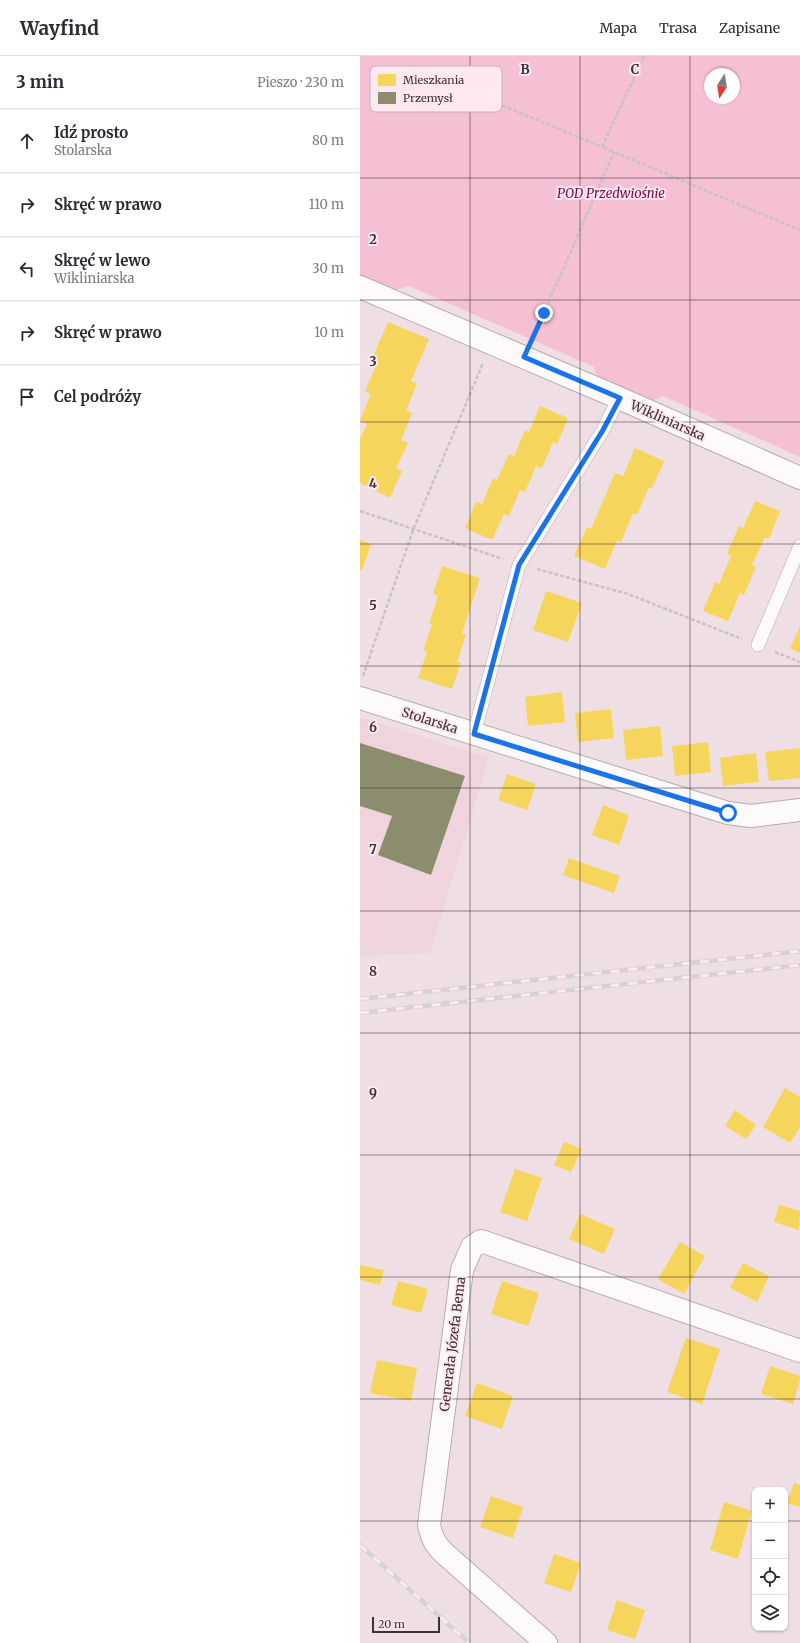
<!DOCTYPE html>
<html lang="pl">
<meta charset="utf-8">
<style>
:root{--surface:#fff;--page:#f7f7f7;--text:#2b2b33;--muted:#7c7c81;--line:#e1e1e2}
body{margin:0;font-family:Merriweather,serif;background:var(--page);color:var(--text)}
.controls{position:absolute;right:12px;bottom:12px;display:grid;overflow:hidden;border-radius:8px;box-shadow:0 1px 3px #0004}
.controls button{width:36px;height:36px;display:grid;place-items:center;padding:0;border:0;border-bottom:1px solid var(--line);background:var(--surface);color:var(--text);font:20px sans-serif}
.compass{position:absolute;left:344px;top:12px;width:36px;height:36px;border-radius:50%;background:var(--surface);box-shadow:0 1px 3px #0004;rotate:192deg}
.scale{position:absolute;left:12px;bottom:10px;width:68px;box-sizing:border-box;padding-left:4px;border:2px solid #3c3135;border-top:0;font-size:11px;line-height:14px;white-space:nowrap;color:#3c3135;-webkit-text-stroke:3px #ffe8f0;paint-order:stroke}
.stop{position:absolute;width:12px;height:12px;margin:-9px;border:3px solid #1a73e8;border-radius:50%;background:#fff}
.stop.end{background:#1a73e8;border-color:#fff;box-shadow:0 1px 4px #0008}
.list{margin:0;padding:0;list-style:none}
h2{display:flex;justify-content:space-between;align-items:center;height:52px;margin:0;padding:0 16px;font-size:17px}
h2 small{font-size:13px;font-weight:400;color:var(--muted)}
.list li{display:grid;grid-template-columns:26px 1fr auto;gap:12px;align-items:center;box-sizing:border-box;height:64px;padding:0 16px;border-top:1px solid var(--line)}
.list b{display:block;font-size:15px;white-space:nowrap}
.list p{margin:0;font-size:13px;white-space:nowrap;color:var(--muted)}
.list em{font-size:13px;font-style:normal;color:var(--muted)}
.icon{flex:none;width:22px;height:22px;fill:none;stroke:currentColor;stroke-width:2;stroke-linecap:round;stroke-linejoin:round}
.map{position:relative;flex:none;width:440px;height:1587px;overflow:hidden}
header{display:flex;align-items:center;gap:24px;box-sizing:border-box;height:56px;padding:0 20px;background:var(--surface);border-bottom:1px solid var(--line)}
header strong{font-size:19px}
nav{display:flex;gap:22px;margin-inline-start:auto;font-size:14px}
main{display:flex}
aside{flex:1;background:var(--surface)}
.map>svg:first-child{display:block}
</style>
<header>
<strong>Wayfind</strong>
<nav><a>Mapa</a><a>Trasa</a><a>Zapisane</a></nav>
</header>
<main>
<aside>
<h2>3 min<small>Pieszo · 230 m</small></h2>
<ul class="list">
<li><svg class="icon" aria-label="ahead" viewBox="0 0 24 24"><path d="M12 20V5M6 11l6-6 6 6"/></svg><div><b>Idź prosto</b><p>Stolarska</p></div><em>80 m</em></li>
<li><svg class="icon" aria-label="right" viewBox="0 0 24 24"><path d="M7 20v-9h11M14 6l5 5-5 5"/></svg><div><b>Skręć w prawo</b></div><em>110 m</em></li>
<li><svg class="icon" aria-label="left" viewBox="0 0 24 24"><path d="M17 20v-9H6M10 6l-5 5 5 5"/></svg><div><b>Skręć w lewo</b><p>Wikliniarska</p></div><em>30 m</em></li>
<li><svg class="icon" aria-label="right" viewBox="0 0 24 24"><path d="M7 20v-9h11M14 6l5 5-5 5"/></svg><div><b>Skręć w prawo</b></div><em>10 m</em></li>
<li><svg class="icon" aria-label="arrive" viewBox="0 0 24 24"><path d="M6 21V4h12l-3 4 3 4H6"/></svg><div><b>Cel podróży</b></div></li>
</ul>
</aside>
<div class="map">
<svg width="440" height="1587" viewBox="0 0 440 1587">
<rect width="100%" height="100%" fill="#efdfe5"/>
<!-- built -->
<path fill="#efd4de" d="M0,661L129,702L70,897L0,900Z"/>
<!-- green -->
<path fill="#f5bfd4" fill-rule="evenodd" d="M0,0H440V401L303,340L291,346L237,322L234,311L49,230L35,234L0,219ZM350,18H374V42H350Z"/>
<!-- homes -->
<path fill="#f6d55c" d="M28,266L69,283L51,325L57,328L46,354L52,357L41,384L48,387L36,412L42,415L30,442L0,427V382L7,368L0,364L11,338L5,335L16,310L10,307Z
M180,350L208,362L197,388L193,386L182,412L176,410L165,436L160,434L149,460L144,458L132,484L105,472L116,446L122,448L133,422L137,424L149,398L154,400L165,374L169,376Z
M275,392L304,405L292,433L289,431L277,459L273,457L261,486L257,484L245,513L214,500L227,471L231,473L255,417L263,420Z
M395,445L420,455L409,483L405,481L392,509L396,511L384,539L380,537L368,565L343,555L355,526L359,528L371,500L367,498L379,470L383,472Z
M0,484L11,488L2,514H0Z
M82,510L120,522L102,578L106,579L97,606L101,607L92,633L58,622L67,596L63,595L72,569L69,567L78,540L73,538Z
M186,535L222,547L208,586L173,574Z
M440,570V597L430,592Z
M202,636L205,666L168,670L165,641Z
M251,653L254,682L218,686L215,657Z
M300,670L303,700L266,704L263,674Z
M348,686L351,716L315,720L312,690Z
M440,692V722L409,725L405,696Z
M396,697L399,726L363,730L360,702Z
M147,718L176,728L167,754L138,744Z
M243,749L269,759L259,789L232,779Z
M209,802L260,820L254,837L203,819Z
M425,1032L440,1041V1071L430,1087L403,1071Z
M375,1054L396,1069L386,1083L365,1070Z
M204,1086L222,1093L211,1116L194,1109Z
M155,1113L182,1122L167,1165L140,1156Z
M419,1149L440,1155L439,1174L414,1166Z
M220,1158L255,1173L244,1198L209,1183Z
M320,1186L345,1200L324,1238L298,1223Z
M383,1207L409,1220L397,1246L370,1232Z
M0,1209L24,1214L20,1229L0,1224Z
M38,1225L68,1233L61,1257L31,1249Z
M142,1225L179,1237L168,1270L131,1258Z
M326,1282L360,1293L342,1348L307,1336Z
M17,1304L57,1312L51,1345L10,1337Z
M410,1310L440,1320V1324L433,1348L401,1338Z
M117,1327L153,1340L142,1373L105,1360Z
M434,1427L440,1429V1451L427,1447Z
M131,1440L163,1451L153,1482L120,1471Z
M364,1446L392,1455L378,1503L350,1494Z
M194,1498L221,1507L211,1536L184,1527Z
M257,1544L285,1554L275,1583L247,1574Z"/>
<!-- industry -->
<path fill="#8c8c6e" d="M0,687L105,720L71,819L18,799L32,760L0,750Z"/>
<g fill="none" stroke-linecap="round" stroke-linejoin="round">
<!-- service casing -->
<g stroke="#b7abaf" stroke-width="14">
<path id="service" d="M398,589L440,490
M114,678L159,509L243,374L259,342"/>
</g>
<!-- minor casing -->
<g stroke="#b7abaf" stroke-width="24">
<path id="minor" d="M0,231L259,342L440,422
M0,642L368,757L391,760L440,754
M186,1587L85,1498C75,1489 72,1482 69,1469L102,1214L112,1191L121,1185L440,1295"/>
</g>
<!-- path -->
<path stroke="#c8c2c4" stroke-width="2.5" stroke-dasharray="4 2" stroke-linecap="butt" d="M284,0L242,91L440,174
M48,10L242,91
M174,280L254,96
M0,455L143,503
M177,513L268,538L382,583
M415,596L440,606
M3,620L53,474L123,307"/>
<!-- service -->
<use href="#service" stroke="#fdfafb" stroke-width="13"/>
<!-- minor -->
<use href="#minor" stroke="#fdfafb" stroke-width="22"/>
<!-- rail casing -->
<g stroke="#d6d1d2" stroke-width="4.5">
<path id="rail" d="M0,943L440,895
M0,957L440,909
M0,1489L109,1587"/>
</g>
<!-- rail -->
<use href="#rail" stroke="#ffe8f0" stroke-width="3" stroke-dasharray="9" stroke-linecap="butt"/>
</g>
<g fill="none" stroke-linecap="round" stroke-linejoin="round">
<!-- route -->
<path stroke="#1a73e8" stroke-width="5" d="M184,257L164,301L260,342L243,374L159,509L114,678L368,757"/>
</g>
<!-- grid -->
<path fill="none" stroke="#3c3135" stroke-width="1" stroke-opacity="0.55" d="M110,0V1587M220,0V1587M330,0V1587M0,122H440M0,244H440M0,366H440M0,488H440M0,610H440M0,732H440M0,855H440M0,977H440M0,1099H440M0,1221H440M0,1343H440M0,1465H395M425,1465H440"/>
<g text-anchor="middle" stroke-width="4" stroke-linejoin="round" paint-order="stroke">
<!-- park labels -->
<g font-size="13" font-style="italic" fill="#760c46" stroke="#ffe8f0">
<text x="251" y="142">POD Przedwiośnie</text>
</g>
<!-- street labels -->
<g font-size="13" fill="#3c3135" stroke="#ffe8f0">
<text transform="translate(308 364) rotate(24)" y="5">Wikliniarska</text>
<text transform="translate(70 664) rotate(18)" y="5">Stolarska</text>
<text transform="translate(92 1288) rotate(-83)" y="5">Generała Józefa Bema</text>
</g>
</g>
<!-- legend -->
<rect x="10" y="10" width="132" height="46" rx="6" fill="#ffe8f0" stroke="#c4b1b8" stroke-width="1"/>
<rect x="18" y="18" width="18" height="12" fill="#f6d55c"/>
<rect x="18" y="36" width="18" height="12" fill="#8c8c6e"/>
<g font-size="11" fill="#3c3135">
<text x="43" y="28">Mieszkania</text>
<text x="43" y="46">Przemysł</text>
</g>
<g font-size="13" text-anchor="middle" font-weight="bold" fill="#3c3135" stroke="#ffe8f0" stroke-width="4" stroke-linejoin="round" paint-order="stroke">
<text x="165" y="18">B</text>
<text x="275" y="18">C</text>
<text x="13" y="188">2</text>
<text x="13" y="310">3</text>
<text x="13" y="432">4</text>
<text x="13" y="554">5</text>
<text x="13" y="676">6</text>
<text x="13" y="798">7</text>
<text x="13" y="920">8</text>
<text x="13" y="1042">9</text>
</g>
</svg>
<div class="controls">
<button>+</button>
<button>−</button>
<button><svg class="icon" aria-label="locate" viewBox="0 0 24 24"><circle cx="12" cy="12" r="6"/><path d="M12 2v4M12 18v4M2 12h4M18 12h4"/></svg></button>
<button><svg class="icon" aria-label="layers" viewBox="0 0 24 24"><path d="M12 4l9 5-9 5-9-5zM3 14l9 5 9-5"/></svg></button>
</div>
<svg class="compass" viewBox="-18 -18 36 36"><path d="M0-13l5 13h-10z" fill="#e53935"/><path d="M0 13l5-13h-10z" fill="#7c7c81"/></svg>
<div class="scale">20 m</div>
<div class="stop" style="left:368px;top:757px"></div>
<div class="stop end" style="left:184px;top:257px"></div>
</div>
</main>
